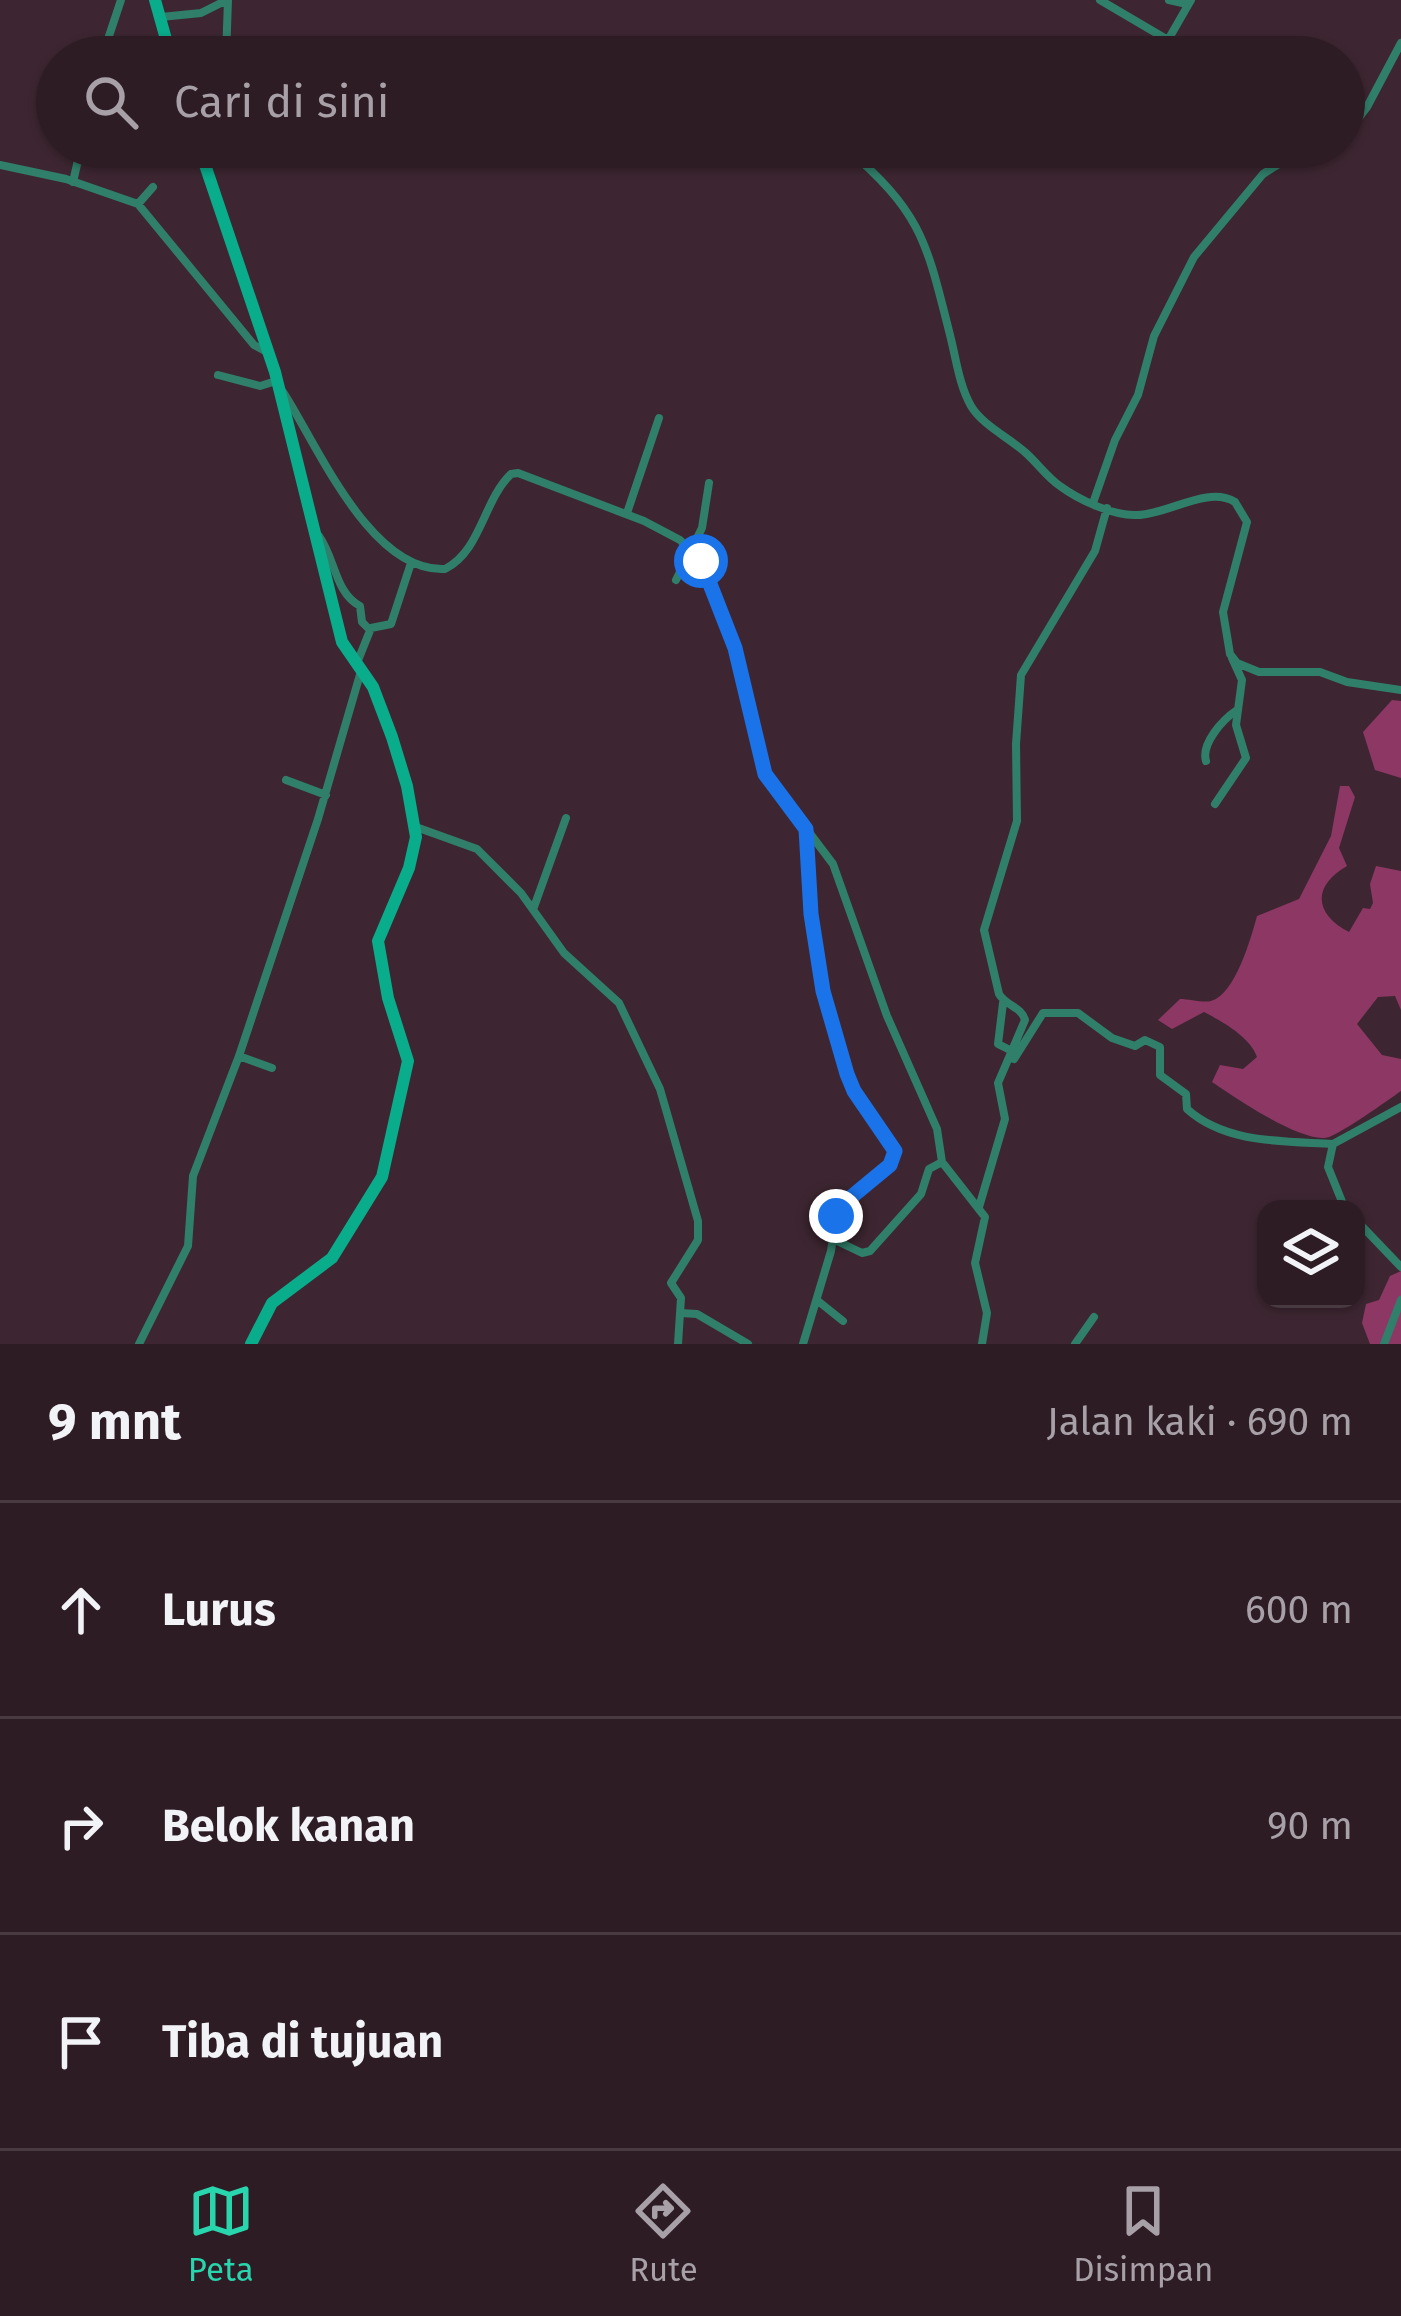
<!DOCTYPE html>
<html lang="id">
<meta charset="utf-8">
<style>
:root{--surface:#2e1c25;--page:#36252d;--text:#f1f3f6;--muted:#a7a1a7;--line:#493a42;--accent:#28d5ad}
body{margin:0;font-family:"Fira Sans",sans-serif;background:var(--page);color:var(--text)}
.controls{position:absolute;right:36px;bottom:36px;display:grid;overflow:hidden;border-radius:24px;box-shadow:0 3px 9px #0004}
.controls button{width:108px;height:108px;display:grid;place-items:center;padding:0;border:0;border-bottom:3px solid var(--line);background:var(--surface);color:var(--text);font:60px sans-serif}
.stop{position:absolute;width:36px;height:36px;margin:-27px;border:9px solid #1a73e8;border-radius:50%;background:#fff}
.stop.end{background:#1a73e8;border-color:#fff;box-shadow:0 3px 12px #0008}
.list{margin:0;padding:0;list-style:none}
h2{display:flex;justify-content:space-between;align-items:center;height:156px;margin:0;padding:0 48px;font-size:51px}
h2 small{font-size:39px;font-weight:400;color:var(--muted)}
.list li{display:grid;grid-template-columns:78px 1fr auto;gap:36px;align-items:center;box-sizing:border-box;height:216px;padding:0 48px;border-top:3px solid var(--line)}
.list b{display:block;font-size:45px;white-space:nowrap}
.list em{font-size:39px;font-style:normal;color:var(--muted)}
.icon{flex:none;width:66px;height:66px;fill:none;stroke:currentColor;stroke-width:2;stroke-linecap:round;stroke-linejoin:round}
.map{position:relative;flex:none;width:1401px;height:1344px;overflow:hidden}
.search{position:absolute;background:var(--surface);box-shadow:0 3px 9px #0004;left:36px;right:36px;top:36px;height:132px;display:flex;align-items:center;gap:30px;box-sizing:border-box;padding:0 42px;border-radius:66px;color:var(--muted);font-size:45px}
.sheet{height:804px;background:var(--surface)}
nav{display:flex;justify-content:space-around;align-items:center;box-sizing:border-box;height:168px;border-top:3px solid var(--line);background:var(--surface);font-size:33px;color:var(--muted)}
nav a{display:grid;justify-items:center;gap:6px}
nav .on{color:var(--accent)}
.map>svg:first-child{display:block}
</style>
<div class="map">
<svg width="1401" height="1344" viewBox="0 0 1401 1344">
<rect width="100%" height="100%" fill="#3d2631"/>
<!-- forest -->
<path fill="#8d3764" d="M1392,700L1401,701V778L1375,770L1363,732Z
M1340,786H1349L1355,797L1339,848L1347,866C1311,887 1315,914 1349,932L1363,908L1370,909L1373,903L1370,884L1376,866L1401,871V1010L1395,996L1378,997L1357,1024L1382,1055L1401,1059V1091C1387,1101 1343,1132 1329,1137C1304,1145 1234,1097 1212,1082L1220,1065L1243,1069L1257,1057C1250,1037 1223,1022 1204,1012L1172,1029L1158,1020L1180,999C1189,999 1203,1003 1211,1001C1235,995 1251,938 1257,916L1299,899L1331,836Z
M1401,1271V1344H1370L1362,1323L1366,1304L1379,1300L1390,1276Z"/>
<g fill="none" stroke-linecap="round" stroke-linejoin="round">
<!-- street -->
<path stroke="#307f6a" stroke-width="8" d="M1100,0L1168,40L1191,0
M1169,0L1187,4
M161,17L201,13L227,0
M1168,40L1219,57
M169,44L230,57
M226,56L228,0
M102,57L121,0
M1344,137L1367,107L1401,43
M845,147C922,213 926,240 950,335C956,358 959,385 971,406C983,426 1010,438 1027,454C1038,464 1048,478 1060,486C1079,500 1113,516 1137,515C1167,515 1208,485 1235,502L1247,522L1223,612L1230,654L1237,663L1259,672H1320L1347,682L1401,690
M0,165L66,179L138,204L254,345L267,352
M73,182L81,147
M138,204L153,187
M218,375L260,386L276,381
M283,392C317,444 370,573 445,569C481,551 483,501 511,474L518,473L644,521L680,540L701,561L739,661L765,774L833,864L887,1016L937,1129L942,1162L985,1217L975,1263L987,1313L982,1344
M1093,503L1115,440L1138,395L1154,336L1194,257L1263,174L1290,157L1325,147
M627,513L659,418
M319,536C335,558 335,593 360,606L362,622L370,630
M676,580L702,528L709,483
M357,663L371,628L391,624L411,563
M1206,761C1201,744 1222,720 1237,710
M286,780L326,795
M1215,804L1246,758L1236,725L1242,680L1232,658
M416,827L477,849L521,893L564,953L619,1003L660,1089L698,1221V1240L671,1283L681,1298L678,1344
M534,907L566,818
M1003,1003L998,1044L1014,1052
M239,1056L272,1068
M1014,1059L1043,1013H1078L1112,1038L1135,1046L1145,1040L1160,1047V1075L1186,1094L1187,1109C1226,1144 1284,1141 1333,1144
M979,1207L1005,1119L998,1083L1025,1020C1022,1007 1006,1006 999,994L984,930L1017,821L1016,744L1021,675L1095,551L1107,508
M1345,1209L1328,1167L1333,1144L1401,1107
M1356,1220L1401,1267
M833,1239L862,1253L870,1251L921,1194L929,1169L942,1162
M818,1301L843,1321
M681,1313L697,1314L748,1344
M139,1344L188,1246L193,1176L239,1056L318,819L361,671
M803,1344L831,1251L837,1210L890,1165L895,1154C890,1129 868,1114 855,1093C826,1046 800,886 806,830
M1075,1344L1094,1317
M1384,1344L1401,1300"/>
<!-- secondary -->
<path stroke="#09ac8b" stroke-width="12" d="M155,0L171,57
M199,147L275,372L342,642L373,687L392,737L407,786L416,837L409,868L378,941L388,998L408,1061L382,1177L332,1258L272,1303L251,1344"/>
</g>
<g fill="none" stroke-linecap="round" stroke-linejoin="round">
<!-- route -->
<path stroke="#1a73e8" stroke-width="15" d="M701,561L735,648L765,774L806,829L811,914L823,991L847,1074L854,1091L895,1151L890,1165L838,1208L836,1216"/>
</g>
</svg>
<div class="controls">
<button><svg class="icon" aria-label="layers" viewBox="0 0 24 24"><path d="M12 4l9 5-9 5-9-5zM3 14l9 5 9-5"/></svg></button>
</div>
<div class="stop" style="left:701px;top:561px"></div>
<div class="stop end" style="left:836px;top:1216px"></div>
<div class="search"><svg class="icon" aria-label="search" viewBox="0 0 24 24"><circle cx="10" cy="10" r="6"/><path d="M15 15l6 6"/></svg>Cari di sini</div>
</div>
<section class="sheet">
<h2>9 mnt<small>Jalan kaki · 690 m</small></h2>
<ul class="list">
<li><svg class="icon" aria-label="ahead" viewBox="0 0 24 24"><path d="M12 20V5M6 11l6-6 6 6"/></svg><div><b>Lurus</b></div><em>600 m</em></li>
<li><svg class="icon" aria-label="right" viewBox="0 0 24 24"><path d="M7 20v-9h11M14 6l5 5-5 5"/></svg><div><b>Belok kanan</b></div><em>90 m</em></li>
<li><svg class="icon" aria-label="arrive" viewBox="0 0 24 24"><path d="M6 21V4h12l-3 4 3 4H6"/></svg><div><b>Tiba di tujuan</b></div></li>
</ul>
</section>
<nav>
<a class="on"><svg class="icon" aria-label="map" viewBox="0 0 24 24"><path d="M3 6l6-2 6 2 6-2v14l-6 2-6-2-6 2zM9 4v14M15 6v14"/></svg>Peta</a>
<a><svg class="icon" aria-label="directions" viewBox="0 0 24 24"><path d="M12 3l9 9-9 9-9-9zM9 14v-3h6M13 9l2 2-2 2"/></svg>Rute</a>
<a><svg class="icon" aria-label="saved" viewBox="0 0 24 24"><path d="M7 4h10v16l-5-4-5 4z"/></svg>Disimpan</a>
</nav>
